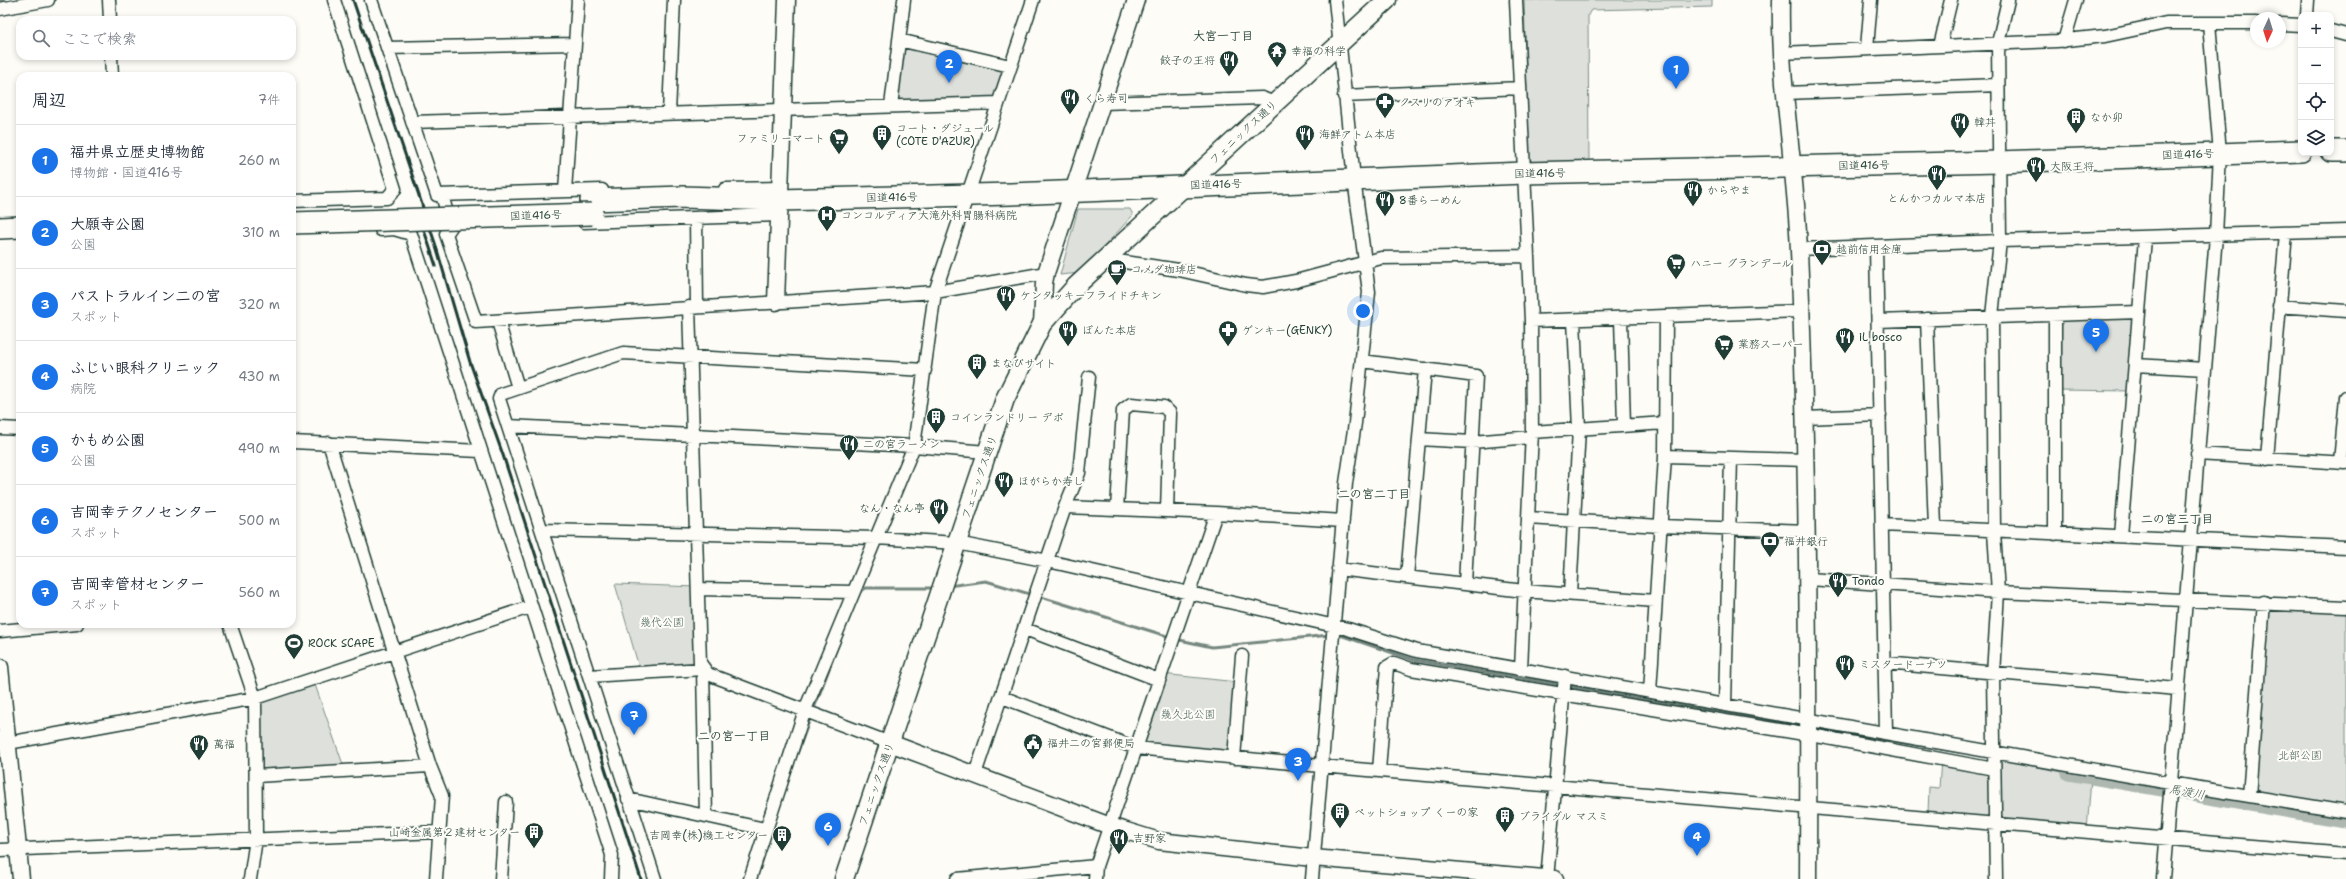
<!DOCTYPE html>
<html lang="ja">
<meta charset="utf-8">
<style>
:root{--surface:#fff;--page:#f2f2f3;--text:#1f2937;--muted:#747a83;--line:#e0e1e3;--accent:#1a73e8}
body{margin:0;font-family:"Shantell Sans","Klee One",sans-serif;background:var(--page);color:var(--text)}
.controls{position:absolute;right:12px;top:12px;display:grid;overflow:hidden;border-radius:8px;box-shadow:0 2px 6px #0003}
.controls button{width:36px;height:36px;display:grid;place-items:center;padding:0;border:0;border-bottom:1px solid var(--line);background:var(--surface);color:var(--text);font:20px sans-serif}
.compass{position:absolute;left:2250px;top:12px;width:36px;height:36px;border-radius:50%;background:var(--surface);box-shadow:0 2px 6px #0003;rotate:184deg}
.you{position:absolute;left:1363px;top:311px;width:14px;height:14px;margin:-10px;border:3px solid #fff;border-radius:50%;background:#1a73e8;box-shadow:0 0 0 6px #1a73e833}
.badge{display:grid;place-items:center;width:26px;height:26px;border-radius:50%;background:var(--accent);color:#fff;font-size:13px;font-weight:700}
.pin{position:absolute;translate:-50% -33px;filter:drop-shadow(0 1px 2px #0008)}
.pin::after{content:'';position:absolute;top:21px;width:14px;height:12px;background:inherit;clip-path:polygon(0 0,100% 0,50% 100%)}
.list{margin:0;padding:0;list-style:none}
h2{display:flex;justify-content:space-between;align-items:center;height:52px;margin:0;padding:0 16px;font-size:17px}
h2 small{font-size:13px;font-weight:400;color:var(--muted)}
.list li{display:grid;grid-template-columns:26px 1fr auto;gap:12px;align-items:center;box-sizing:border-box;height:72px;padding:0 16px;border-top:1px solid var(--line)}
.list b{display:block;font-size:15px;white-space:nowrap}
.list p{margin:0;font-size:13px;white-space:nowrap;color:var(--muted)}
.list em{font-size:13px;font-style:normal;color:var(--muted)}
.icon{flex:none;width:22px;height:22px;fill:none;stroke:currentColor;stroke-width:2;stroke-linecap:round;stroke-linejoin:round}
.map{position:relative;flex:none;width:2346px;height:879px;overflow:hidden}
.search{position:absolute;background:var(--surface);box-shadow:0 2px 6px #0003;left:16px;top:16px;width:280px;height:44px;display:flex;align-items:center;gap:10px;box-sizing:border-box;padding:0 14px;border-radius:12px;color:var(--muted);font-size:15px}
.panel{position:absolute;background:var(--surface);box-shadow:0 2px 6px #0003;left:16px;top:72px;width:280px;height:556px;border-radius:12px}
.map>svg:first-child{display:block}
</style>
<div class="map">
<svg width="2346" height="879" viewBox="0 0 2346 879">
<rect width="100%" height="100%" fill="#fdfcf7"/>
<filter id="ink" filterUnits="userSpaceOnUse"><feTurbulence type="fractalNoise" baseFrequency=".025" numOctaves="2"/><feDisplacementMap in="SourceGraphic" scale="8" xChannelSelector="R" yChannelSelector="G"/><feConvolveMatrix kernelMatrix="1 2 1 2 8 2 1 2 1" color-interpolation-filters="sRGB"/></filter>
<g filter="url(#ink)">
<!-- green -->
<path fill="#dde0db" stroke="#7e8e88" d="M1524,0H1712V7L1591,10L1588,15L1589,164L1536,165L1529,158Z
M901,42L1008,68L997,101L898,103L893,98Z
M1078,209H1130L1133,215L1080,273L1060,275Z
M2139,313L2132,391L2057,390L2055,315Z
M615,584L697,587L699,667L640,671Z
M2265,605L2346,610V811L2251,794Z
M1162,674L1237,682L1232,756L1138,747Z
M313,679L345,770L256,776L255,698Z
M1994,758L2091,778L2087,830L1928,813L1929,787L1939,788L1941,759L1993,768Z"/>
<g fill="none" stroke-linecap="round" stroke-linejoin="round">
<!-- stream -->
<path stroke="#75877f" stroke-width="3" d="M0,1L4,0
M948,586L986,581L1033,595
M858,593L866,588H935
M1038,596L1170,637
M1336,635L1343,636L1414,660L1562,685
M1175,639L1212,647L1330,635
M1568,686L1803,726
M813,711L840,640
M1814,728L1960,752
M797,754L811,716"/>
<!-- river -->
<path stroke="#aeb8b1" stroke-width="18" d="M2070,772L2346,819"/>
<!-- street casing -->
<g stroke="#1f3d34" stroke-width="15">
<path id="street" d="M109,0L110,20
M371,0L437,195L602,190
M1516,0L1531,321L1532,432L1521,669
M0,9L48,0
M2307,15L2308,0
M2280,24L2301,25
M2331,31L2346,35
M899,40L1010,66
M2064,41L2076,0
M1940,46L1951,0
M387,48L575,44
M1867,48L1871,0
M1781,53L2057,41L2105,36L2166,23H2256
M111,56L112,76
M1785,93L1998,85
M1344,96L1520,88
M1102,103L1262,98L1274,103
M891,106L904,0
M669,113L674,0
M412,122L998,103
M725,189L780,188
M565,191L578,0
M442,195L451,227L446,234L476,322L935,292L1046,273
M292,201L387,198L395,189L334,0
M696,218L697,307
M584,222L779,215
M381,230L394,229L411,234L612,855L611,879
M1876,247L1886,732
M1799,249L2000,241L2346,231
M1104,259L1179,270L1246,285L1263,287L1296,281L1381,258L1527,256
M2279,306L2346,311
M689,307L700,663L708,674L890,743
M1621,318L1624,426
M1927,319L1935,527
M498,321L518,388
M1531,321L1801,311
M1878,321L2139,312
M1362,361L1476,376L1465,584
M2135,365L2205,369
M1805,418L1880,415
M508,426L914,446L987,452
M0,428L20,429
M1532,432L1665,423
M1419,439L1472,442L1532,437
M292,442L480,451
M329,443L430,766L442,796L436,879
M2197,454L2346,463
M1665,456L1806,460
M2267,459L2286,233
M2340,462L2346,397
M1065,507L1079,473L1089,377
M1117,509L1123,410L1131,404L1164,407L1170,413L1167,511
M1528,518L1660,526L1808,531
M1882,525L2346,547
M543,530L876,538L957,543L1048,561L1348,629L1417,651L2170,783L2346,812
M2055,534V315
M2121,536L2145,238
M1338,569L1524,591L1655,601
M1407,577L1425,369
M1809,579L1998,592L2346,607
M698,589L853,592
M1570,594L1579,429L1574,320
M230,624L255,698L256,839L250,879
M1025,629L1159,680
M0,631L77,624
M1885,663L2177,689
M589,676L703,669L706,816
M1650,692L1665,456L1666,316
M1002,697L1136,748L1321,766L2346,854
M1725,705L1731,458
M8,743L255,698L530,607
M1234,758L1242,656
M1379,771L1387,667L1394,663L1411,669L1822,737L1994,769
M975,774L1065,507L1216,513L1343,521
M256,776L430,766
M2249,796L2264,602
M628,799L765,829
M0,850L439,832
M501,879L506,802
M655,879L499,399L501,394L623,353L925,370
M750,879L805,710L914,446L935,292L1033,0
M957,879L1096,866
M1095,879L1096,866L1216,513
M1312,879L1346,483L1355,423L1369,292L1354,179L1335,0
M1547,879L1565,676
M1996,879L1993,674L1998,592L1994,532L1992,316L2000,241L1998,43L2008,0
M2163,879L2216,236L2220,153L2209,23"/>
</g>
<!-- secondary casing -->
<g stroke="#1f3d34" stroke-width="19">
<path id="secondary" d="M1781,0C1779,84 1796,167 1799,251C1808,460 1809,670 1808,879
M776,302L787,0
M1042,324L1044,283L1046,273L1136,0
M0,667L21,879
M890,743L1110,826L1159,841L1313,858L1555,879"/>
</g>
<!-- primary casing -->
<g stroke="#1f3d34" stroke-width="21">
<path id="primary" d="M844,879L1005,399L1042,324L1076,286L1387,0"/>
</g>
<!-- highway casing -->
<g stroke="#1f3d34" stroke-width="24">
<path id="highway" d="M2331,151H2346
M591,200L683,197L779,200L1011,194L1524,173L1999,162L2301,151
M0,228L20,227"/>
</g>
<!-- street -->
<use href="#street" stroke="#fdfcf7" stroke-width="12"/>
<!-- secondary -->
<use href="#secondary" stroke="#fdfcf7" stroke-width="16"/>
<!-- primary -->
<use href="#primary" stroke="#fdfcf7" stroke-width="18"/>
<!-- highway -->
<use href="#highway" stroke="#fdfcf7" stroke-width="21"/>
<!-- rail -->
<path stroke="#1f3d34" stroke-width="3" d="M353,0L435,243L470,362L503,455L641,879
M421,221L436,266"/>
<!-- highway-bridge casing -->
<g stroke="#1f3d34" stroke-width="24" stroke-linecap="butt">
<path id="highway-bridge" d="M292,223L592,214"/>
</g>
<!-- highway-bridge -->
<use href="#highway-bridge" stroke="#fdfcf7" stroke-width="21"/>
</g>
</g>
<!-- icons -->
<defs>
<g id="temple-pin" transform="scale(1)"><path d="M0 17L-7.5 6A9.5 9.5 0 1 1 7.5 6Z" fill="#1f3d34" stroke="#fdfcf7"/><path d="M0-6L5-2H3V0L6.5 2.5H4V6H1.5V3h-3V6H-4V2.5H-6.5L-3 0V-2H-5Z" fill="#fff"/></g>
<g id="restaurant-pin" transform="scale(1)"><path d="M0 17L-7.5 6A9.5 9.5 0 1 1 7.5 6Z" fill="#1f3d34" stroke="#fdfcf7"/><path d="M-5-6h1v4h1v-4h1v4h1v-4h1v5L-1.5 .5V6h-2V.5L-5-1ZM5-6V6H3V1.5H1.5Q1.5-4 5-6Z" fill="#fff"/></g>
<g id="pharmacy-pin" transform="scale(1)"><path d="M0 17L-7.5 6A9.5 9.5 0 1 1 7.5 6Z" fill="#1f3d34" stroke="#fdfcf7"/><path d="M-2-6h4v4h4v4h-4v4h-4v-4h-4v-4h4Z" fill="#fff"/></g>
<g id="building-pin" transform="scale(1)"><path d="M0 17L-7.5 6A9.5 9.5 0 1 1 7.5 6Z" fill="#1f3d34" stroke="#fdfcf7"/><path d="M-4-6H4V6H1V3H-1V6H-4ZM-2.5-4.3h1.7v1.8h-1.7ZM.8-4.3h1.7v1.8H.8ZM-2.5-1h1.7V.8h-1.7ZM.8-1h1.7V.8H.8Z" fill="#fff"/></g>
<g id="supermarket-pin" transform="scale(1)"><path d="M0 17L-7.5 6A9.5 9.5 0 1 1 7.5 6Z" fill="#1f3d34" stroke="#fdfcf7"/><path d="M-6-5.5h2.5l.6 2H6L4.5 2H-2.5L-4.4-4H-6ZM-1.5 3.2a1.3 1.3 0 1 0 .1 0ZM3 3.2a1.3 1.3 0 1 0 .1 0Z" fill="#fff"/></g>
<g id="hospital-pin" transform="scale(1)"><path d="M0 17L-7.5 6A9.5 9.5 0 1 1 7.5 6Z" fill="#1f3d34" stroke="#fdfcf7"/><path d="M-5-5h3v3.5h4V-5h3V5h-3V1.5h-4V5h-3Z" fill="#fff"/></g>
<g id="bank-pin" transform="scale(1)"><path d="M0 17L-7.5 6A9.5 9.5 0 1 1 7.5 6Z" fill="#1f3d34" stroke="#fdfcf7"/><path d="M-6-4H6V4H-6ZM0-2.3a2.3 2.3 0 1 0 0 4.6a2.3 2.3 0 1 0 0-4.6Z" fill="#fff"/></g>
<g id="cafe-pin" transform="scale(1)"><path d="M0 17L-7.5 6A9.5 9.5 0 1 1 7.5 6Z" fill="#1f3d34" stroke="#fdfcf7"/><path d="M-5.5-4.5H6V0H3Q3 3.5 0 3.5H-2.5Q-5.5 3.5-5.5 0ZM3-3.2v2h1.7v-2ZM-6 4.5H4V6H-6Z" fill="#fff"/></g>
<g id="stadium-pin" transform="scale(1)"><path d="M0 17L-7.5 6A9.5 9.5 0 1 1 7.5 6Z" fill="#1f3d34" stroke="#fdfcf7"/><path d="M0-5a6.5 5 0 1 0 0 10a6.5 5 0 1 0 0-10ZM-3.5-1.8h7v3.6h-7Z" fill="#fff"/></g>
<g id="civic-pin" transform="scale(1)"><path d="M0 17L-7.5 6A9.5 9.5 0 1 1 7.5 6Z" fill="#1f3d34" stroke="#fdfcf7"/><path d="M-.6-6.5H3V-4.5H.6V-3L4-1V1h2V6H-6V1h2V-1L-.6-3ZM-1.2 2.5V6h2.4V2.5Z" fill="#fff"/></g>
</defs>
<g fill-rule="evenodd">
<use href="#temple-pin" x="1277" y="51"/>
<use href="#restaurant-pin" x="1229" y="60"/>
<use href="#restaurant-pin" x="1070" y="98"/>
<use href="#pharmacy-pin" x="1385" y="102"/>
<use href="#building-pin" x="2076" y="117"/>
<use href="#restaurant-pin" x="1960" y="122"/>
<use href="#building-pin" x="882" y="134"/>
<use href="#restaurant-pin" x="1305" y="134"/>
<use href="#supermarket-pin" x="839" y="138"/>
<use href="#restaurant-pin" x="2036" y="166"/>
<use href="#restaurant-pin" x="1937" y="174"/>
<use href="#restaurant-pin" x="1693" y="190"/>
<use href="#restaurant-pin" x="1385" y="200"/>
<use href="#hospital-pin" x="827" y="215"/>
<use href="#bank-pin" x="1822" y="249"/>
<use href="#supermarket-pin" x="1676" y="263"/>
<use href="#cafe-pin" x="1117" y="269"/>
<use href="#restaurant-pin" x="1006" y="295"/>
<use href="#restaurant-pin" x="1068" y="330"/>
<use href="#pharmacy-pin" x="1228" y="330"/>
<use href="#restaurant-pin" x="1845" y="337"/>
<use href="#supermarket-pin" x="1724" y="344"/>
<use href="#building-pin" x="977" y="363"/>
<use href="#building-pin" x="936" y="417"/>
<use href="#restaurant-pin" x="849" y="444"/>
<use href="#restaurant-pin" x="1004" y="481"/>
<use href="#restaurant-pin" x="939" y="508"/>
<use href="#bank-pin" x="1770" y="541"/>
<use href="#restaurant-pin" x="1838" y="581"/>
<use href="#stadium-pin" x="294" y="643"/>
<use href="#restaurant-pin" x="1845" y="664"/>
<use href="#civic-pin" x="1033" y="743"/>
<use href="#restaurant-pin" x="199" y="744"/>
<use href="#building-pin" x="1340" y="812"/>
<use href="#building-pin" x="1505" y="816"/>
<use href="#building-pin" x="534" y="832"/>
<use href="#building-pin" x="782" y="835"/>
<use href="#restaurant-pin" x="1119" y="838"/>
</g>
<g text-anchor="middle" stroke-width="4" stroke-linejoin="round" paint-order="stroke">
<!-- poi labels -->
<g font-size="11" fill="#1f3d34" stroke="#fdfcf7" text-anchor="start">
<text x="1291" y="55">幸福の科学</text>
<text x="1215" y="64" text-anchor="end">餃子の王将</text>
<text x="1084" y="102">くら寿司</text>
<text x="1399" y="106">クスリのアオキ</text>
<text x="2090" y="121">なか卯</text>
<text x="1974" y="126">韓丼</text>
<text x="896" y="132">コート・ダジュール<tspan x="896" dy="13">(COTE D'AZUR)</tspan></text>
<text x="1319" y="138">海鮮アトム本店</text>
<text x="825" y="142" text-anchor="end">ファミリーマート</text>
<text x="2050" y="170">大阪王将</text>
<text x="1707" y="194">からやま</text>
<text x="1937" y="202" text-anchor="middle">とんかつカルマ本店</text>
<text x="1399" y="204">8番らーめん</text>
<text x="841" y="219">コンコルディア大滝外科胃腸科病院</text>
<text x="1836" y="253">越前信用金庫</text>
<text x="1690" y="267">ハニー グランデール</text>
<text x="1131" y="273">コメダ珈琲店</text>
<text x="1020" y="299">ケンタッキーフライドチキン</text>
<text x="1082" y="334">ぼんた本店</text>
<text x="1242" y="334">ゲンキー(GENKY)</text>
<text x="1859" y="341">iL bosco</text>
<text x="1738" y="348">業務スーパー</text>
<text x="991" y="367">まなびサイト</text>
<text x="950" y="421">コインランドリー デボ</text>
<text x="863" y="448">二の宮ラーメン</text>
<text x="1018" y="485">ほがらか寿し</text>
<text x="925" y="512" text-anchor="end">なん・なん亭</text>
<text x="1784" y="545">福井銀行</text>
<text x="1852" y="585">Tondo</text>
<text x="308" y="647">ROCK SCAPE</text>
<text x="1859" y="668">ミスタードーナツ</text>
<text x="1047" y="747">福井二の宮郵便局</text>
<text x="213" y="748">萬福</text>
<text x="1354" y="816">ペットショップ くーの家</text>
<text x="1519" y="820">ブライダル マスミ</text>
<text x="520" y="836" text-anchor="end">山崎金属第２建材センター</text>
<text x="768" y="839" text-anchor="end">吉岡幸(株)機工センター</text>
<text x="1133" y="842">吉野家</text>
</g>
<!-- street labels -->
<g font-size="11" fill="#1f3d34" stroke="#fdfcf7">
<text transform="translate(1243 132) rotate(-43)" y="4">フェニックス通り</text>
<text transform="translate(2188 154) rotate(-2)" y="4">国道416号</text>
<text transform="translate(1864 165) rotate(-1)" y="4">国道416号</text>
<text transform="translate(1540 173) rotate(-1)" y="4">国道416号</text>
<text transform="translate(1216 184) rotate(-2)" y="4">国道416号</text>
<text transform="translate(892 197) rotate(-1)" y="4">国道416号</text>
<text transform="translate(536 215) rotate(-2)" y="4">国道416号</text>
<text transform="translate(979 477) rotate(-71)" y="4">フェニックス通り</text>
<text transform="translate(876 784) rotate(-71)" y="4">フェニックス通り</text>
</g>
<!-- park labels -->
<g font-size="11" fill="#455e55" stroke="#fdfcf7">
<text x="662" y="626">幾代公園</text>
<text x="1188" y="718">幾久北公園</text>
<text x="2300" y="759">北部公園</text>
</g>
<!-- neighbourhood labels -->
<g font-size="12" font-weight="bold" fill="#1f3d34" stroke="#fdfcf7">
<text x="1223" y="40">大宮一丁目</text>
<text x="1374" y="498">二の宮二丁目</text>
<text x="2177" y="523">二の宮三丁目</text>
<text x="734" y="740">二の宮一丁目</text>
</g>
<!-- water labels -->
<g font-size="12" font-style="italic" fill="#435c53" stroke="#fdfcf7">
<text transform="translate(2187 792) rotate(10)" y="4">馬渡川</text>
</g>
</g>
</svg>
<div class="controls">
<button>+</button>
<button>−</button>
<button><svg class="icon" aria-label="locate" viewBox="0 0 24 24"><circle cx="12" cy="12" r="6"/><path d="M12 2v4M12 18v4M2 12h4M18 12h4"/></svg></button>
<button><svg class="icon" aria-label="layers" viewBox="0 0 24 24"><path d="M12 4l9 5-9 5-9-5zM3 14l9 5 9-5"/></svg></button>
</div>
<svg class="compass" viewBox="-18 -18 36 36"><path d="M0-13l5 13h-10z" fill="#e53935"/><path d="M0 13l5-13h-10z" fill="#747a83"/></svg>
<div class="you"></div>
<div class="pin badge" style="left:1676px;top:89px">1</div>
<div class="pin badge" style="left:949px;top:83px">2</div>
<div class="pin badge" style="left:1298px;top:781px">3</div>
<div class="pin badge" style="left:1697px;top:856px">4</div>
<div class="pin badge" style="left:2096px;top:352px">5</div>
<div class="pin badge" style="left:828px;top:846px">6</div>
<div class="pin badge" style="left:634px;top:735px">7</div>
<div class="search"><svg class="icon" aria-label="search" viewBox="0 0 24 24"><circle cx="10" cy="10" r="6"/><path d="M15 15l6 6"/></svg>ここで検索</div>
<section class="panel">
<h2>周辺<small>7件</small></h2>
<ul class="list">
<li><span class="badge">1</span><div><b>福井県立歴史博物館</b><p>博物館 · 国道416号</p></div><em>260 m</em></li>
<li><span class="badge">2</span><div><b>大願寺公園</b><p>公園</p></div><em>310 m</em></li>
<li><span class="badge">3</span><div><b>パストラルイン二の宮</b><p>スポット</p></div><em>320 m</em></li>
<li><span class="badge">4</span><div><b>ふじい眼科クリニック</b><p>病院</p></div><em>430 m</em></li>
<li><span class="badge">5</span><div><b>かもめ公園</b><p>公園</p></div><em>490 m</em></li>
<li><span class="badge">6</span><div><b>吉岡幸テクノセンター</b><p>スポット</p></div><em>500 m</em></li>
<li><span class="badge">7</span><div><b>吉岡幸管材センター</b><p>スポット</p></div><em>560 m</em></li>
</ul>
</section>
</div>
